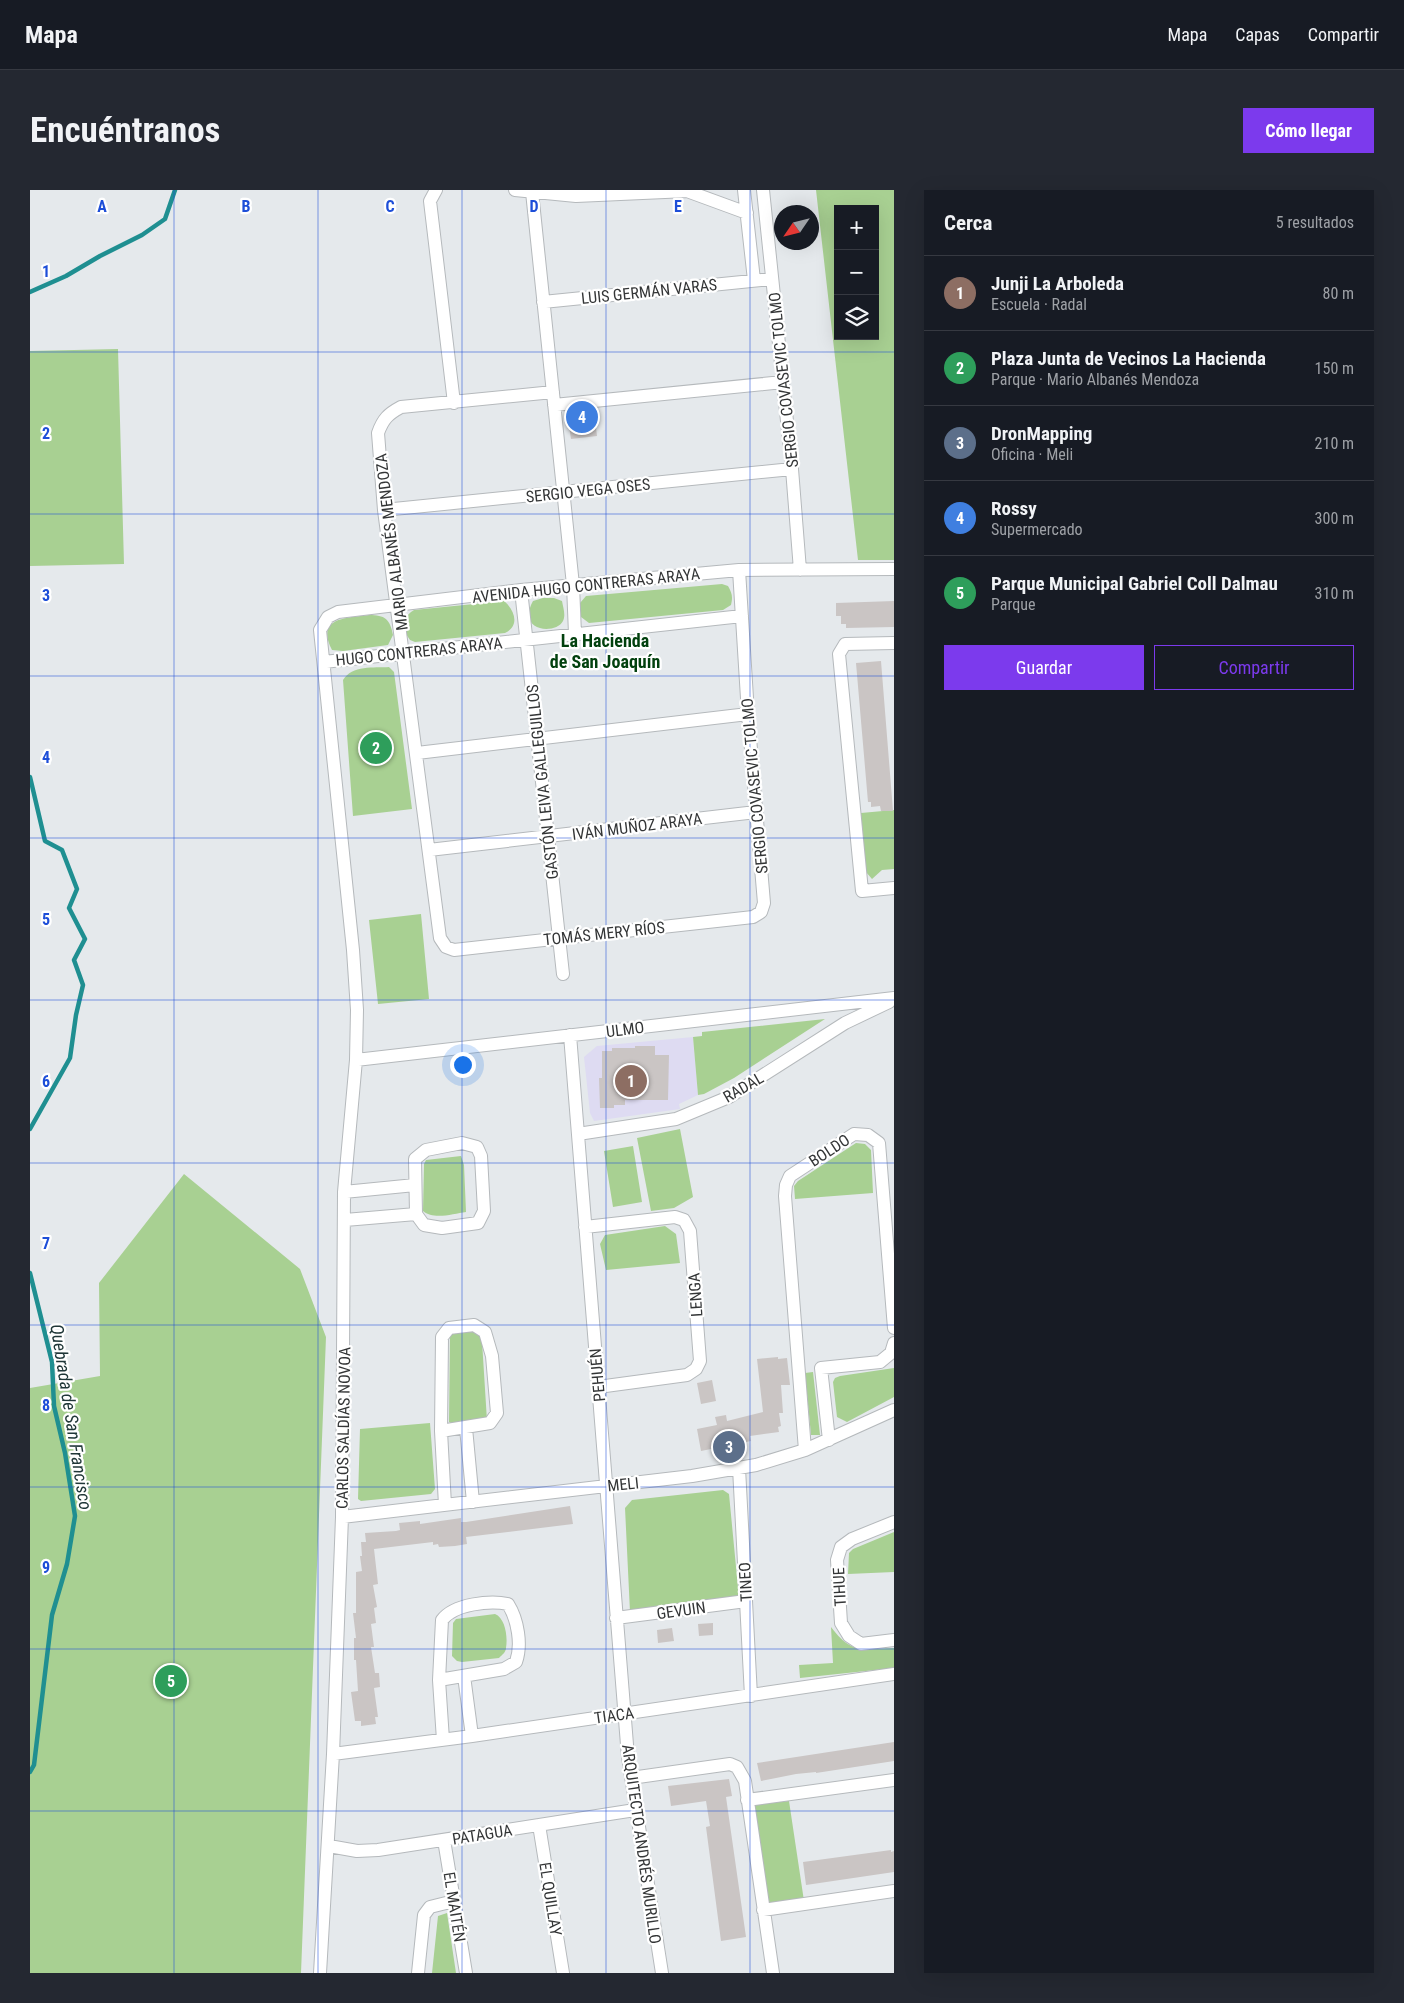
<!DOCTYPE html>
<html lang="es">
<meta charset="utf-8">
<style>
:root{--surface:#171b24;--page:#242831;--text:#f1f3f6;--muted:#9ea1a6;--line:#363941;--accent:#7c3aed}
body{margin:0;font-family:"Roboto Condensed",sans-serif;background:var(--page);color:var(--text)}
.controls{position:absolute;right:15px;top:15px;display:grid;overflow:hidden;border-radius:0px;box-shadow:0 5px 20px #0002}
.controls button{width:45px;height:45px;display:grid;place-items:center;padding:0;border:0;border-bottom:1px solid var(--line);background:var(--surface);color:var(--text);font:25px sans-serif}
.compass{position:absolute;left:744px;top:15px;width:45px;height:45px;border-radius:50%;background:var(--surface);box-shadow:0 5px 20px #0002;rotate:235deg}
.you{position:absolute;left:432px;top:874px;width:18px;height:18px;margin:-12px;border:4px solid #fff;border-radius:50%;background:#1a73e8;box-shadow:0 0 0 8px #1a73e833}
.badge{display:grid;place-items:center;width:32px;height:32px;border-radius:50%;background:var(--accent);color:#fff;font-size:16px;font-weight:700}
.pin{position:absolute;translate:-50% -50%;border:2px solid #fff;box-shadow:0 1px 5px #0006}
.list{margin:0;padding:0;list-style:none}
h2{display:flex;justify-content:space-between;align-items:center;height:65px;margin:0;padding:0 20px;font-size:21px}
h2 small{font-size:16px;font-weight:400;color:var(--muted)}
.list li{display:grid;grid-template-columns:32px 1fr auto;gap:15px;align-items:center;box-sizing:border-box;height:75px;padding:0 20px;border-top:1px solid var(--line)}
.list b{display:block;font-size:19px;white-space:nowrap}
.list p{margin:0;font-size:16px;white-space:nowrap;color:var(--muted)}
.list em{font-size:16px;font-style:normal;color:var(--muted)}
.actions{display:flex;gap:10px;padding:15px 20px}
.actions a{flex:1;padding:11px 0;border:1px solid var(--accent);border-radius:0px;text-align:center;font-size:18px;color:var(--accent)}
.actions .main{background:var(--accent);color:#fff}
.icon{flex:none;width:28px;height:28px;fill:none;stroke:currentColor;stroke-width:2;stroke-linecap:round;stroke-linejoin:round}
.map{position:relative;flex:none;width:864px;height:1783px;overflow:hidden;border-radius:0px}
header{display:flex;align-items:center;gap:30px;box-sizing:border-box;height:70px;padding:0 25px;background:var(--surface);border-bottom:1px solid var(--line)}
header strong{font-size:24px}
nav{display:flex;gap:28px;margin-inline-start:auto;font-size:18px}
.intro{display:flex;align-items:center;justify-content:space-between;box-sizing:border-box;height:120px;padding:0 30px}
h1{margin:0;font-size:35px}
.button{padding:12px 22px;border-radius:0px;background:var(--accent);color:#fff;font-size:18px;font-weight:700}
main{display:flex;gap:30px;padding:0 30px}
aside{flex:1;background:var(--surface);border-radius:0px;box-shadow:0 5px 20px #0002}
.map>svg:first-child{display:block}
</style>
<header>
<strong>Mapa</strong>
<nav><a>Mapa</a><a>Capas</a><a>Compartir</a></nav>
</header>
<div class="intro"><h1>Encuéntranos</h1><a class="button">Cómo llegar</a></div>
<main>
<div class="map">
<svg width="864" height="1783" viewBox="0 0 864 1783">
<rect width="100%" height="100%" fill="#e5e9ec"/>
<!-- education -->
<path fill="#dedbf2" d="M663,847L668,905L649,914L650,919L564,931L560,923L554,867L567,856Z"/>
<!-- green -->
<path fill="#a8d092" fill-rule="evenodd" d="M786,0H864V370H828ZM808,19H845V146H808Z
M88,159L94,374L0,376V161Z
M692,394L698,396C702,403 703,407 701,415L693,420L559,433L551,427L550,413L556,406Z
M513,408H524L532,411C533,417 536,425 533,431C526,445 486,442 503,411Z
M474,411C485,420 490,436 475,443L385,452L380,450L374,441C374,432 375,425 384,420Z
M339,425C355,425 360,429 363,445L358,455L313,461L302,460C285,427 317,428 339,425Z
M359,477L364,482L382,619L323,626L313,490C322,475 344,478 359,477Z
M864,620V679L852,680L842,689L836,682L831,623Z
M391,724L399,809L348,814L339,730Z
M795,829L704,888L674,904L668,905L663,847L672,846V842Z
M650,939L663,1007L644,1018L621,1021L607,948Z
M826,953L835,954L841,960L843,1003L765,1009L764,996L768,991Z
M603,956L612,1012L583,1017L574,961Z
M431,966L434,975L436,1022C423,1024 403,1030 393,1021L394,974L396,970Z
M154,984L270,1079L296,1147L271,1783H0V1198L70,1186L69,1093Z
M635,1036L646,1044L650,1073L576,1080L570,1054L575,1045Z
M449,1141L452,1151L457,1231L421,1233L419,1232L420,1144L426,1142Z
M864,1178V1207L817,1232L807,1227L803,1192L805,1188L810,1186Z
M783,1182L790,1245H781L775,1183Z
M400,1233L405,1299L401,1304L331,1311L328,1309L330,1239Z
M693,1300L699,1304L709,1408L600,1422L595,1318L602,1310Z
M864,1342V1382L818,1384L819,1363L823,1359Z
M465,1424C475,1428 478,1446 476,1458C476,1462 472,1465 469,1468L432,1472L427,1471L422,1466L423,1433L426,1429Z
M801,1437C822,1465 833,1459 864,1458V1478L770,1488L769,1475L803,1473Z
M759,1611L774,1711L737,1717L721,1615Z
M417,1723L426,1783H402L408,1726Z"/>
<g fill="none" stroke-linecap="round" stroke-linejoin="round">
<!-- stream -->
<path stroke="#1f8f91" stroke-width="4.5" d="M0,102L36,86L70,66L112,45L135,29L145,0
M0,587L15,651L32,660L47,699L39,718L55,749L44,770L53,795L46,825L40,868L0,939
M0,1083L22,1172L24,1216L35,1263L45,1326L37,1374L22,1425L4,1575L0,1582"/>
</g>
<!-- building -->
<path fill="#cac5c4" d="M564,220L567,246L541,249L537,224Z
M864,411V437L816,438V434H811V426H806V413Z
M851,471L863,621H851L850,616L841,617V612H838L826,473Z
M605,856H625V865H639L638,910H595V915H584V918H570L569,888H572V861H582V858H605Z
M748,1167V1169L757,1168L760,1195H751L753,1223H749L751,1236L748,1237L749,1242L720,1246L721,1251L671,1261L667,1239L687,1235L685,1227L696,1225L697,1231L733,1222L727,1169Z
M682,1190L686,1211L671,1214L667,1193Z
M540,1316L543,1334L436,1347L437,1354L425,1356L409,1357L408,1354L403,1355V1352L344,1359L348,1394L343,1395L347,1417L344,1418L346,1433L341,1434L344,1457H341L345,1483H349L350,1497L344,1498L348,1527H345L346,1534L331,1536V1531H325L321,1502L328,1501L326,1470H324V1448H326L323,1423H326V1382L332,1381L330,1366H332L331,1352H336L335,1343L366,1341L370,1340L369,1333L390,1331V1334L431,1328V1332H436Z
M683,1433V1445L669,1446L668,1434Z
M642,1438L644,1451L628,1453L627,1440Z
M864,1552V1571L786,1583V1582L766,1584L731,1591L727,1573Z
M699,1589L702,1606L696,1607L716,1747L691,1751L676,1637L680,1636L676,1611L641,1616L638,1596Z
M861,1660V1662L864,1661V1682L776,1695L773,1672Z"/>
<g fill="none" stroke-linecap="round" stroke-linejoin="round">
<!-- minor casing -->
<g stroke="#b5b9bc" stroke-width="14">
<path id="minor" d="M406,0L400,11L424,213
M485,0L546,6L657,1L717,23
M714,0L724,90
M733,0L762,279L770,380
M502,2L543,395L545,444
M513,112L742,89
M523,202L371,217C358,224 353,229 348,243L354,320L410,748L416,757L424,760L723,727L731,722L734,713L718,524L709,380
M524,215L753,192
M354,320L762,279
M491,400L533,784
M864,453L815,454L809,464L832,701L864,698
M294,472L712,426
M387,563L718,524
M399,660L726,622
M540,845L598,1567L632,1783
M326,870L864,808
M548,944L646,929L699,907L815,833L859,812
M432,953L447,957L451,966L454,1021L448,1033L412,1038L394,1035L386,1024L385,969L396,960Z
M314,1002L385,995
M315,1030L386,1024
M555,1037L645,1027L654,1030L660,1041L670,1171L666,1179L657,1185L568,1197
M436,1238L443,1312
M411,1241L460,1233L467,1223L462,1166L455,1142L444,1135L419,1138L412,1147L411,1241L415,1315
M799,1250L791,1178L850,1172L861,1163L864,1153
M775,1260L755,1006L756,995L760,986L824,944L838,945L849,953L864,1138
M709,1278L721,1506
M312,1327L662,1286L726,1275L775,1260L864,1220
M864,1332L822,1349L811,1357L807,1370L811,1433L819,1446L831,1454L864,1450
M586,1428L716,1411
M434,1486L442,1546
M409,1490L474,1479L486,1472C492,1455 488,1430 478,1414C460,1410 424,1414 412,1430L409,1490L413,1550
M303,1564L442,1546L864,1484
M601,1588L700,1574L707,1577L715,1591L743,1783
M717,1610L864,1590
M509,1635L533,1783
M414,1650L436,1783
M299,1656L327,1661L348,1660L605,1620
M733,1720L864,1701
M290,1783L303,1564L312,1327L314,1002L326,870L327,820L323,760L290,440L298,427L308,422L491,400L709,380L864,379
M388,1783L394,1725L400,1717L424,1711"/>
</g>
<!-- minor -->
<use href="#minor" stroke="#fff" stroke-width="12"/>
</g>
<!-- grid -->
<path fill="none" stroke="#1d4ed8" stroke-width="1" stroke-opacity="0.55" d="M144,0V1783M288,0V1783M432,0V1783M576,0V1783M720,0V1783M0,162H864M0,324H864M0,486H864M0,648H864M0,810H864M0,973H864M0,1135H864M0,1297H864M0,1459H864M0,1621H864"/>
<g text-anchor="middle" stroke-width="4.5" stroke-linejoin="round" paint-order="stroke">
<!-- street labels -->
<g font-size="16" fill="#333536" stroke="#fff">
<text transform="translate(619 101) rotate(-6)" y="6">LUIS GERMÁN VARAS</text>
<text transform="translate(753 190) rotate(-96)" y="6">SERGIO COVASEVIC TOLMO</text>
<text transform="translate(558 300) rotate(-6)" y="6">SERGIO VEGA OSES</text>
<text transform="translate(361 352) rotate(-97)" y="6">MARIO ALBANÉS MENDOZA</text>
<text transform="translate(556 395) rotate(-6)" y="6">AVENIDA HUGO CONTRERAS ARAYA</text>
<text transform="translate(389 461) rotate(-6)" y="6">HUGO CONTRERAS ARAYA</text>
<text transform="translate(512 592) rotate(-96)" y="6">GASTÓN LEIVA GALLEGUILLOS</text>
<text transform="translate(724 596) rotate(-95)" y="6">SERGIO COVASEVIC TOLMO</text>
<text transform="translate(607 636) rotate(-7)" y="6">IVÁN MUÑOZ ARAYA</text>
<text transform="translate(574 743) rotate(-6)" y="6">TOMÁS MERY RÍOS</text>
<text transform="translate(595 839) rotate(-7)" y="6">ULMO</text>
<text transform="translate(713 897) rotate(-30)" y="6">RADAL</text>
<text transform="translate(799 960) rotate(-33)" y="6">BOLDO</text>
<text transform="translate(665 1105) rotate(-94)" y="6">LENGA</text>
<text transform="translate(567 1185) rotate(-95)" y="6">PEHUÉN</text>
<text transform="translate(313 1238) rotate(-89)" y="6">CARLOS SALDÍAS NOVOA</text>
<text transform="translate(593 1294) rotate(-6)" y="6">MELI</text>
<text transform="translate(715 1392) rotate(-93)" y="6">TINEO</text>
<text transform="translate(809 1397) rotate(-93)" y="6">TIHUE</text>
<text transform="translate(651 1420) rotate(-8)" y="6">GEVUIN</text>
<text transform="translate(584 1525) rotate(-8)" y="6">TIACA</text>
<text transform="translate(452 1644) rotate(-9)" y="6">PATAGUA</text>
<text transform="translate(612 1654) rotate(82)" y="6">ARQUITECTO ANDRÉS MURILLO</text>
<text transform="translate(521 1709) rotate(81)" y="6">EL QUILLAY</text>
<text transform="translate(425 1717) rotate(81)" y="6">EL MAITÉN</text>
</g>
<!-- neighbourhood labels -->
<g font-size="18" font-weight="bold" fill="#02410e" stroke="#fff">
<text x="575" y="457">La Hacienda<tspan x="575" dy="21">de San Joaquín</tspan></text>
</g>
<!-- water labels -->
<g font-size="18" font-style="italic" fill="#203738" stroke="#fff">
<text transform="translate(41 1227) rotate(81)" y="6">Quebrada de San Francisco</text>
</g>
</g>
<g font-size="16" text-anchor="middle" font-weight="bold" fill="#1d4ed8" stroke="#fff" stroke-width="4.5" stroke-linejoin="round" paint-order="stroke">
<text x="72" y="22">A</text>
<text x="216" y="22">B</text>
<text x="360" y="22">C</text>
<text x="504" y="22">D</text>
<text x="648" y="22">E</text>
<text x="16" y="87">1</text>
<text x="16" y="249">2</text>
<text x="16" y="411">3</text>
<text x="16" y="573">4</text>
<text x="16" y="735">5</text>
<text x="16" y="897">6</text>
<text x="16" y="1059">7</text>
<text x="16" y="1221">8</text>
<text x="16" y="1383">9</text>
</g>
</svg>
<div class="controls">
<button>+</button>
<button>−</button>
<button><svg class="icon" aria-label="layers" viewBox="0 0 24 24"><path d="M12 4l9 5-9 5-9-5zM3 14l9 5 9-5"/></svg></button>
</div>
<svg class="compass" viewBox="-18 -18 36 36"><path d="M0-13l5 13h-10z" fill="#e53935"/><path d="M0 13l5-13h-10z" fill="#9ea1a6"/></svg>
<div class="you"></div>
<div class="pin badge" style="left:601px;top:891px;background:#8d6e63">1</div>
<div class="pin badge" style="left:346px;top:558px;background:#2e9e5b">2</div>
<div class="pin badge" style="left:699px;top:1257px;background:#5c6f8a">3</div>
<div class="pin badge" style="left:552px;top:227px;background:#3f7fe0">4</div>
<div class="pin badge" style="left:141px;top:1491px;background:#2e9e5b">5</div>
</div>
<aside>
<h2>Cerca<small>5 resultados</small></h2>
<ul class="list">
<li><span class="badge" style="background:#8d6e63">1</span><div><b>Junji La Arboleda</b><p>Escuela · Radal</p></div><em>80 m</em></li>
<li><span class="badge" style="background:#2e9e5b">2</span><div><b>Plaza Junta de Vecinos La Hacienda</b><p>Parque · Mario Albanés Mendoza</p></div><em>150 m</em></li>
<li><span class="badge" style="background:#5c6f8a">3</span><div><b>DronMapping</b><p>Oficina · Meli</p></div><em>210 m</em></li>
<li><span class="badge" style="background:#3f7fe0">4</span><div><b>Rossy</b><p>Supermercado</p></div><em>300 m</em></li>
<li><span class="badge" style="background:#2e9e5b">5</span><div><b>Parque Municipal Gabriel Coll Dalmau</b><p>Parque</p></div><em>310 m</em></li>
</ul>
<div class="actions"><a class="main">Guardar</a><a>Compartir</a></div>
</aside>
</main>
